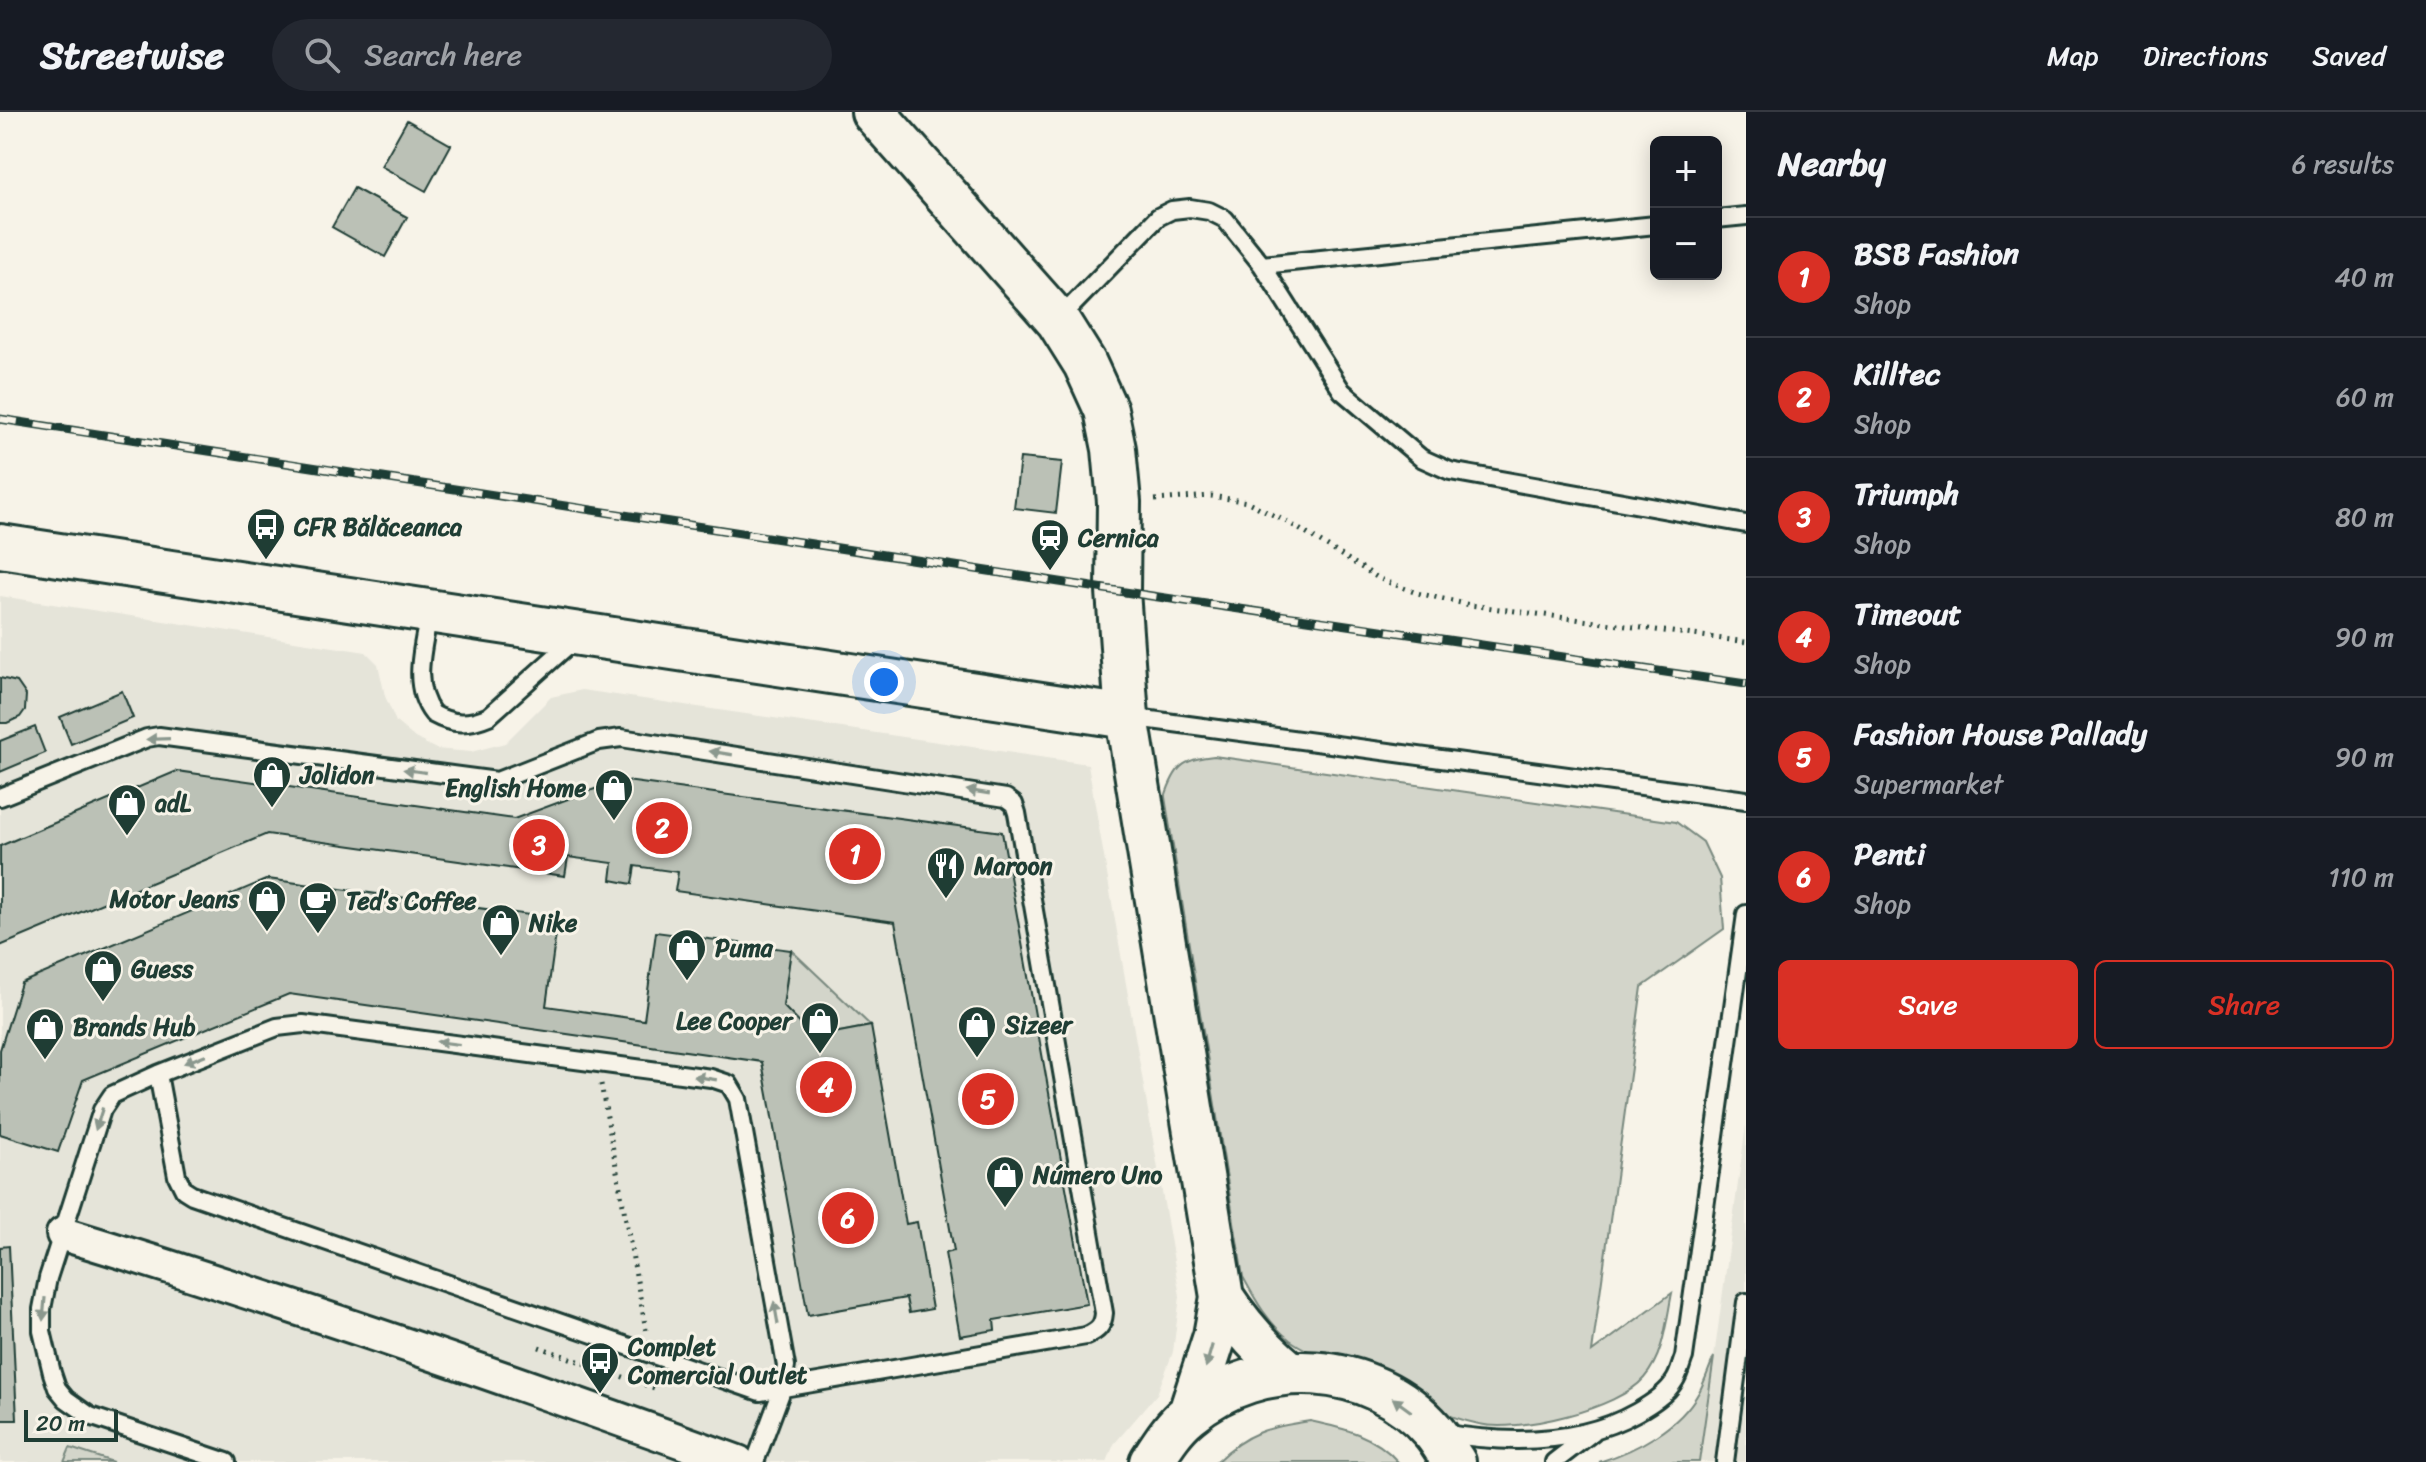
<!DOCTYPE html>
<meta charset="utf-8">
<style>
:root{--surface:#171b24;--page:#242831;--text:#f1f3f6;--muted:#9ea1a6;--line:#363941;--accent:#d93025}
body{margin:0;font-family:Sriracha,sans-serif;background:var(--page);color:var(--text)}
.controls{position:absolute;right:24px;top:24px;display:grid;overflow:hidden;border-radius:12px;box-shadow:0 4px 20px #0003}
.controls button{width:72px;height:72px;display:grid;place-items:center;padding:0;border:0;border-bottom:2px solid var(--line);background:var(--surface);color:var(--text);font:40px sans-serif}
.scale{position:absolute;left:24px;bottom:20px;width:94px;box-sizing:border-box;padding-left:8px;border:4px solid #1f3d34;border-top:0;font-size:22px;line-height:28px;white-space:nowrap;color:#1f3d34;-webkit-text-stroke:6px #f7f3e8;paint-order:stroke}
.you{position:absolute;left:884px;top:570px;width:28px;height:28px;margin:-20px;border:6px solid #fff;border-radius:50%;background:#1a73e8;box-shadow:0 0 0 12px #1a73e833}
.badge{display:grid;place-items:center;width:52px;height:52px;border-radius:50%;background:var(--accent);color:#fff;font-size:26px;font-weight:700}
.pin{position:absolute;translate:-50% -50%;border:4px solid #fff;box-shadow:0 2px 8px #0006}
.list{margin:0;padding:0;list-style:none}
h2{display:flex;justify-content:space-between;align-items:center;height:104px;margin:0;padding:0 32px;font-size:34px}
h2 small{font-size:26px;font-weight:400;color:var(--muted)}
.list li{display:grid;grid-template-columns:52px 1fr auto;gap:24px;align-items:center;box-sizing:border-box;height:120px;padding:0 32px;border-top:2px solid var(--line)}
.list b{display:block;font-size:30px;white-space:nowrap}
.list p{margin:0;font-size:26px;white-space:nowrap;color:var(--muted)}
.list em{font-size:26px;font-style:normal;color:var(--muted)}
.actions{display:flex;gap:16px;padding:24px 32px}
.actions a{flex:1;padding:18px 0;border:2px solid var(--accent);border-radius:12px;text-align:center;font-size:28px;color:var(--accent)}
.actions .main{background:var(--accent);color:#fff}
.icon{flex:none;width:44px;height:44px;fill:none;stroke:currentColor;stroke-width:2;stroke-linecap:round;stroke-linejoin:round}
.map{position:relative;flex:none;width:1746px;height:1350px;overflow:hidden}
header{display:flex;align-items:center;gap:48px;box-sizing:border-box;height:112px;padding:0 40px;background:var(--surface);border-bottom:2px solid var(--line)}
header strong{font-size:38px}
nav{display:flex;gap:44px;margin-inline-start:auto;font-size:28px}
.search{width:560px;height:72px;background:var(--page);display:flex;align-items:center;gap:20px;box-sizing:border-box;padding:0 28px;border-radius:44px;color:var(--muted);font-size:30px}
main{display:flex}
aside{flex:1;background:var(--surface)}
.map>svg:first-child{display:block}
</style>
<header>
<strong>Streetwise</strong>
<div class="search"><svg class="icon" aria-label="search" viewBox="0 0 24 24"><circle cx="10" cy="10" r="6"/><path d="M15 15l6 6"/></svg>Search here</div>
<nav><a>Map</a><a>Directions</a><a>Saved</a></nav>
</header>
<main>
<div class="map">
<svg width="1746" height="1350" viewBox="0 0 1746 1350">
<rect width="100%" height="100%" fill="#f7f3e8"/>
<filter id="ink" filterUnits="userSpaceOnUse"><feTurbulence type="fractalNoise" baseFrequency=".0125" numOctaves="2"/><feDisplacementMap in="SourceGraphic" scale="16" xChannelSelector="R" yChannelSelector="G"/><feConvolveMatrix kernelMatrix="1 2 1 2 8 2 1 2 1" color-interpolation-filters="sRGB"/></filter>
<g filter="url(#ink)">
<!-- built -->
<path fill="#e5e4d9" d="M0,484L366,540L378,552L385,584L396,610L415,626L436,637L471,640L505,631L551,585L582,578L1088,652L1180,1184L1173,1240L1157,1282L1114,1332L1107,1350H113L71,1336L64,1350H0Z
M1746,1013V1350H1699L1714,1245Z"/>
<!-- green -->
<path fill="#d3d5ca" stroke="#79897f" stroke-width="2" d="M1214,644L1676,710L1703,730L1720,766L1724,817L1642,875L1592,1240L1672,1181C1666,1210 1664,1243 1644,1266C1618,1297 1517,1321 1479,1312C1436,1303 1395,1278 1356,1260C1334,1250 1309,1242 1290,1228C1268,1211 1256,1189 1243,1165L1165,685C1175,655 1182,647 1214,644Z
M791,838L871,914L813,925L783,894Z
M1714,1245L1699,1350H1599C1637,1338 1679,1316 1699,1280C1705,1269 1709,1256 1714,1245Z
M1310,1309C1343,1316 1375,1323 1398,1350H1216C1247,1320 1268,1315 1310,1309Z
M70,1336L113,1350H64Z"/>
<!-- building -->
<path fill="#bbc1b6" stroke="#1f3d34" stroke-width="2" d="M407,8L451,33L426,79L381,54Z
M354,76L407,105L385,145L332,115Z
M1020,346L1062,350L1056,401L1014,396Z
M0,566L17,570L26,583L25,598L20,605L7,611H0Z
M122,579L133,606L71,632L60,605Z
M35,615L45,641L0,660V629Z
M177,659L514,707L619,668L1002,720L1087,1192L994,1208L995,1218L960,1224L945,1141L954,1139L895,810L675,779L678,760L635,754L632,772L611,768L613,751L568,745L565,764L267,722L0,834V734Z
M268,767L558,807L546,894L644,908L656,820L791,838L783,894L813,925L871,914L906,1112L917,1110L932,1197L909,1201L906,1186L808,1203L762,950L289,882L83,968L58,1040L0,1022V938L21,871Z
M9,1134L17,1308H0V1135Z"/>
<g fill="none" stroke-linecap="round" stroke-linejoin="round">
<!-- service casing -->
<g stroke="#1f3d34" stroke-width="22">
<path id="service" d="M1716,107L1746,104
M1262,153L1656,113
M1059,207L1158,105L1172,98L1190,96L1209,99L1225,107L1262,153L1342,279L1421,346L1450,359L1746,412
M429,501C424,533 410,573 433,602C453,613 468,613 489,604L575,527
M1129,605L1746,688
M0,685L147,626L159,624L497,669L599,629L621,626L1006,686L1014,692L1017,701L1104,1201C1103,1214 1098,1219 1086,1224L760,1280L192,1083L184,1078L177,1064L158,962
M1442,1321C1506,1332 1579,1333 1637,1300C1651,1292 1667,1282 1675,1268C1679,1262 1681,1252 1684,1245L1746,802
M227,1350L90,1304L66,1287L57,1276L52,1261L42,1219V1197L48,1166L102,998L112,983L158,962L277,915L303,912L711,966L729,972L738,987L786,1254L782,1278L755,1350
M1554,1350L1593,1320
M1725,1350L1746,1190"/>
</g>
<!-- minor casing -->
<g stroke="#1f3d34" stroke-width="38">
<path id="minor" d="M63,1122C291,1191 515,1269 738,1350"/>
</g>
<!-- tertiary casing -->
<g stroke="#1f3d34" stroke-width="48">
<path id="tertiary" d="M873,0L1058,209L1085,252L1106,298L1114,337L1119,390L1118,479L1127,605L1222,1185L1215,1224L1190,1301
M0,434L1127,605
M1222,1185C1241,1214 1262,1238 1289,1260
M1151,1350C1162,1333 1173,1315 1189,1302C1260,1242 1372,1248 1433,1319C1441,1328 1447,1340 1454,1350"/>
</g>
<!-- path -->
<path stroke="#1f3d34" stroke-width="5" stroke-dasharray="2 6" stroke-linecap="butt" d="M1155,388L1211,384L1248,390L1291,412L1380,467L1417,481L1470,493L1746,530
M601,972L646,1218
M539,1235L657,1277L655,1267"/>
<!-- service -->
<use href="#service" stroke="#f7f3e8" stroke-width="16"/>
<!-- minor -->
<use href="#minor" stroke="#f7f3e8" stroke-width="32"/>
<!-- tertiary -->
<use href="#tertiary" stroke="#f7f3e8" stroke-width="42"/>
<!-- rail casing -->
<g stroke="#1f3d34" stroke-width="9">
<path id="rail" d="M0,307L1118,479L1746,572"/>
</g>
<!-- rail -->
<use href="#rail" stroke="#f7f3e8" stroke-width="6" stroke-dasharray="18" stroke-linecap="butt"/>
</g>
<!-- one-way arrows -->
<defs><path id="oneway-solid" d="M-6-.8H1V-3.2L6.5 0L1 3.2V.8H-6Z" transform="scale(2)"/></defs>
<g fill="#8b988e">
<use href="#oneway-solid" transform="translate(158 627) rotate(178)"/>
<use href="#oneway-solid" transform="translate(721 641) rotate(-171)"/>
<use href="#oneway-solid" transform="translate(415 659) rotate(-172)"/>
<use href="#oneway-solid" transform="translate(978 680) rotate(-171)"/>
<use href="#oneway-solid" transform="translate(448 931) rotate(-172)"/>
<use href="#oneway-solid" transform="translate(195 947) rotate(158)"/>
<use href="#oneway-solid" transform="translate(705 966) rotate(-171)"/>
<use href="#oneway-solid" transform="translate(99 1007) rotate(108)"/>
<use href="#oneway-solid" transform="translate(44 1197) rotate(95)"/>
<use href="#oneway-solid" transform="translate(776 1201) rotate(-100)"/>
<use href="#oneway-solid" transform="translate(1209 1244) rotate(106)"/>
<use href="#oneway-solid" transform="translate(1402 1293) rotate(-144)"/>
</g>
</g>
<!-- icons -->
<defs>
<g id="bus-pin" transform="scale(2)"><path d="M0 17L-7.5 6A9.5 9.5 0 1 1 7.5 6Z" fill="#1f3d34" stroke="#f7f3e8"/><path d="M-5-6H5V4H4V6H2V4H-2V6H-4V4H-5ZM-3.5-4V0h7V-4ZM-3.5 1.2v1.5H-2V1.2ZM2 1.2v1.5H3.5V1.2Z" fill="#fff"/></g>
<g id="station-pin" transform="scale(2)"><path d="M0 17L-7.5 6A9.5 9.5 0 1 1 7.5 6Z" fill="#1f3d34" stroke="#f7f3e8"/><path d="M-3-6H3Q5-6 5-4V2Q5 4 3 4L4.5 6H3L1.5 4h-3L-3 6H-4.5L-3 4Q-5 4-5 2V-4Q-5-6-3-6ZM-3.5-4v3h7v-3ZM-3.5 1v1.5H-2V1ZM2 1v1.5H3.5V1Z" fill="#fff"/></g>
<g id="shop-pin" transform="scale(2)"><path d="M0 17L-7.5 6A9.5 9.5 0 1 1 7.5 6Z" fill="#1f3d34" stroke="#f7f3e8"/><path d="M-5-2.5h2.3a2.7 3.5 0 0 1 5.4 0H5L5.5 6h-11ZM-1.5-2.5h3a1.5 2.3 0 0 0-3 0Z" fill="#fff"/></g>
<g id="restaurant-pin" transform="scale(2)"><path d="M0 17L-7.5 6A9.5 9.5 0 1 1 7.5 6Z" fill="#1f3d34" stroke="#f7f3e8"/><path d="M-5-6h1v4h1v-4h1v4h1v-4h1v5L-1.5 .5V6h-2V.5L-5-1ZM5-6V6H3V1.5H1.5Q1.5-4 5-6Z" fill="#fff"/></g>
<g id="cafe-pin" transform="scale(2)"><path d="M0 17L-7.5 6A9.5 9.5 0 1 1 7.5 6Z" fill="#1f3d34" stroke="#f7f3e8"/><path d="M-5.5-4.5H6V0H3Q3 3.5 0 3.5H-2.5Q-5.5 3.5-5.5 0ZM3-3.2v2h1.7v-2ZM-6 4.5H4V6H-6Z" fill="#fff"/></g>
</defs>
<g fill-rule="evenodd">
<use href="#bus-pin" x="266" y="415"/>
<use href="#station-pin" x="1050" y="426"/>
<use href="#shop-pin" x="272" y="663"/>
<use href="#shop-pin" x="614" y="676"/>
<use href="#shop-pin" x="127" y="691"/>
<use href="#restaurant-pin" x="946" y="754"/>
<use href="#shop-pin" x="267" y="787"/>
<use href="#cafe-pin" x="318" y="789"/>
<use href="#shop-pin" x="501" y="811"/>
<use href="#shop-pin" x="687" y="836"/>
<use href="#shop-pin" x="103" y="857"/>
<use href="#shop-pin" x="820" y="909"/>
<use href="#shop-pin" x="977" y="913"/>
<use href="#shop-pin" x="45" y="915"/>
<use href="#shop-pin" x="1005" y="1063"/>
<use href="#bus-pin" x="600" y="1249"/>
</g>
<g text-anchor="middle" stroke-width="6" stroke-linejoin="round" paint-order="stroke">
<!-- poi labels -->
<g font-size="24" font-weight="bold" fill="#1f3d34" stroke="#f7f3e8" text-anchor="start">
<text x="294" y="423">CFR Bălăceanca</text>
<text x="1078" y="434">Cernica</text>
<text x="300" y="671">Jolidon</text>
<text x="586" y="684" text-anchor="end">English Home</text>
<text x="155" y="699">adL</text>
<text x="974" y="762">Maroon</text>
<text x="239" y="795" text-anchor="end">Motor Jeans</text>
<text x="346" y="797">Ted’s Coffee</text>
<text x="529" y="819">Nike</text>
<text x="715" y="844">Puma</text>
<text x="131" y="865">Guess</text>
<text x="792" y="917" text-anchor="end">Lee Cooper</text>
<text x="1005" y="921">Sizeer</text>
<text x="73" y="923">Brands Hub</text>
<text x="1033" y="1071">Número Uno</text>
<text x="628" y="1243">Complet<tspan x="628" dy="28">Comercial Outlet</tspan></text>
</g>
</g>
</svg>
<div class="controls">
<button>+</button>
<button>−</button>
</div>
<div class="scale">20 m</div>
<div class="you"></div>
<div class="pin badge" style="left:855px;top:742px">1</div>
<div class="pin badge" style="left:662px;top:716px">2</div>
<div class="pin badge" style="left:539px;top:733px">3</div>
<div class="pin badge" style="left:826px;top:975px">4</div>
<div class="pin badge" style="left:988px;top:987px">5</div>
<div class="pin badge" style="left:848px;top:1106px">6</div>
</div>
<aside>
<h2>Nearby<small>6 results</small></h2>
<ul class="list">
<li><span class="badge">1</span><div><b>BSB Fashion</b><p>Shop</p></div><em>40 m</em></li>
<li><span class="badge">2</span><div><b>Killtec</b><p>Shop</p></div><em>60 m</em></li>
<li><span class="badge">3</span><div><b>Triumph</b><p>Shop</p></div><em>80 m</em></li>
<li><span class="badge">4</span><div><b>Timeout</b><p>Shop</p></div><em>90 m</em></li>
<li><span class="badge">5</span><div><b>Fashion House Pallady</b><p>Supermarket</p></div><em>90 m</em></li>
<li><span class="badge">6</span><div><b>Penti</b><p>Shop</p></div><em>110 m</em></li>
</ul>
<div class="actions"><a class="main">Save</a><a>Share</a></div>
</aside>
</main>
